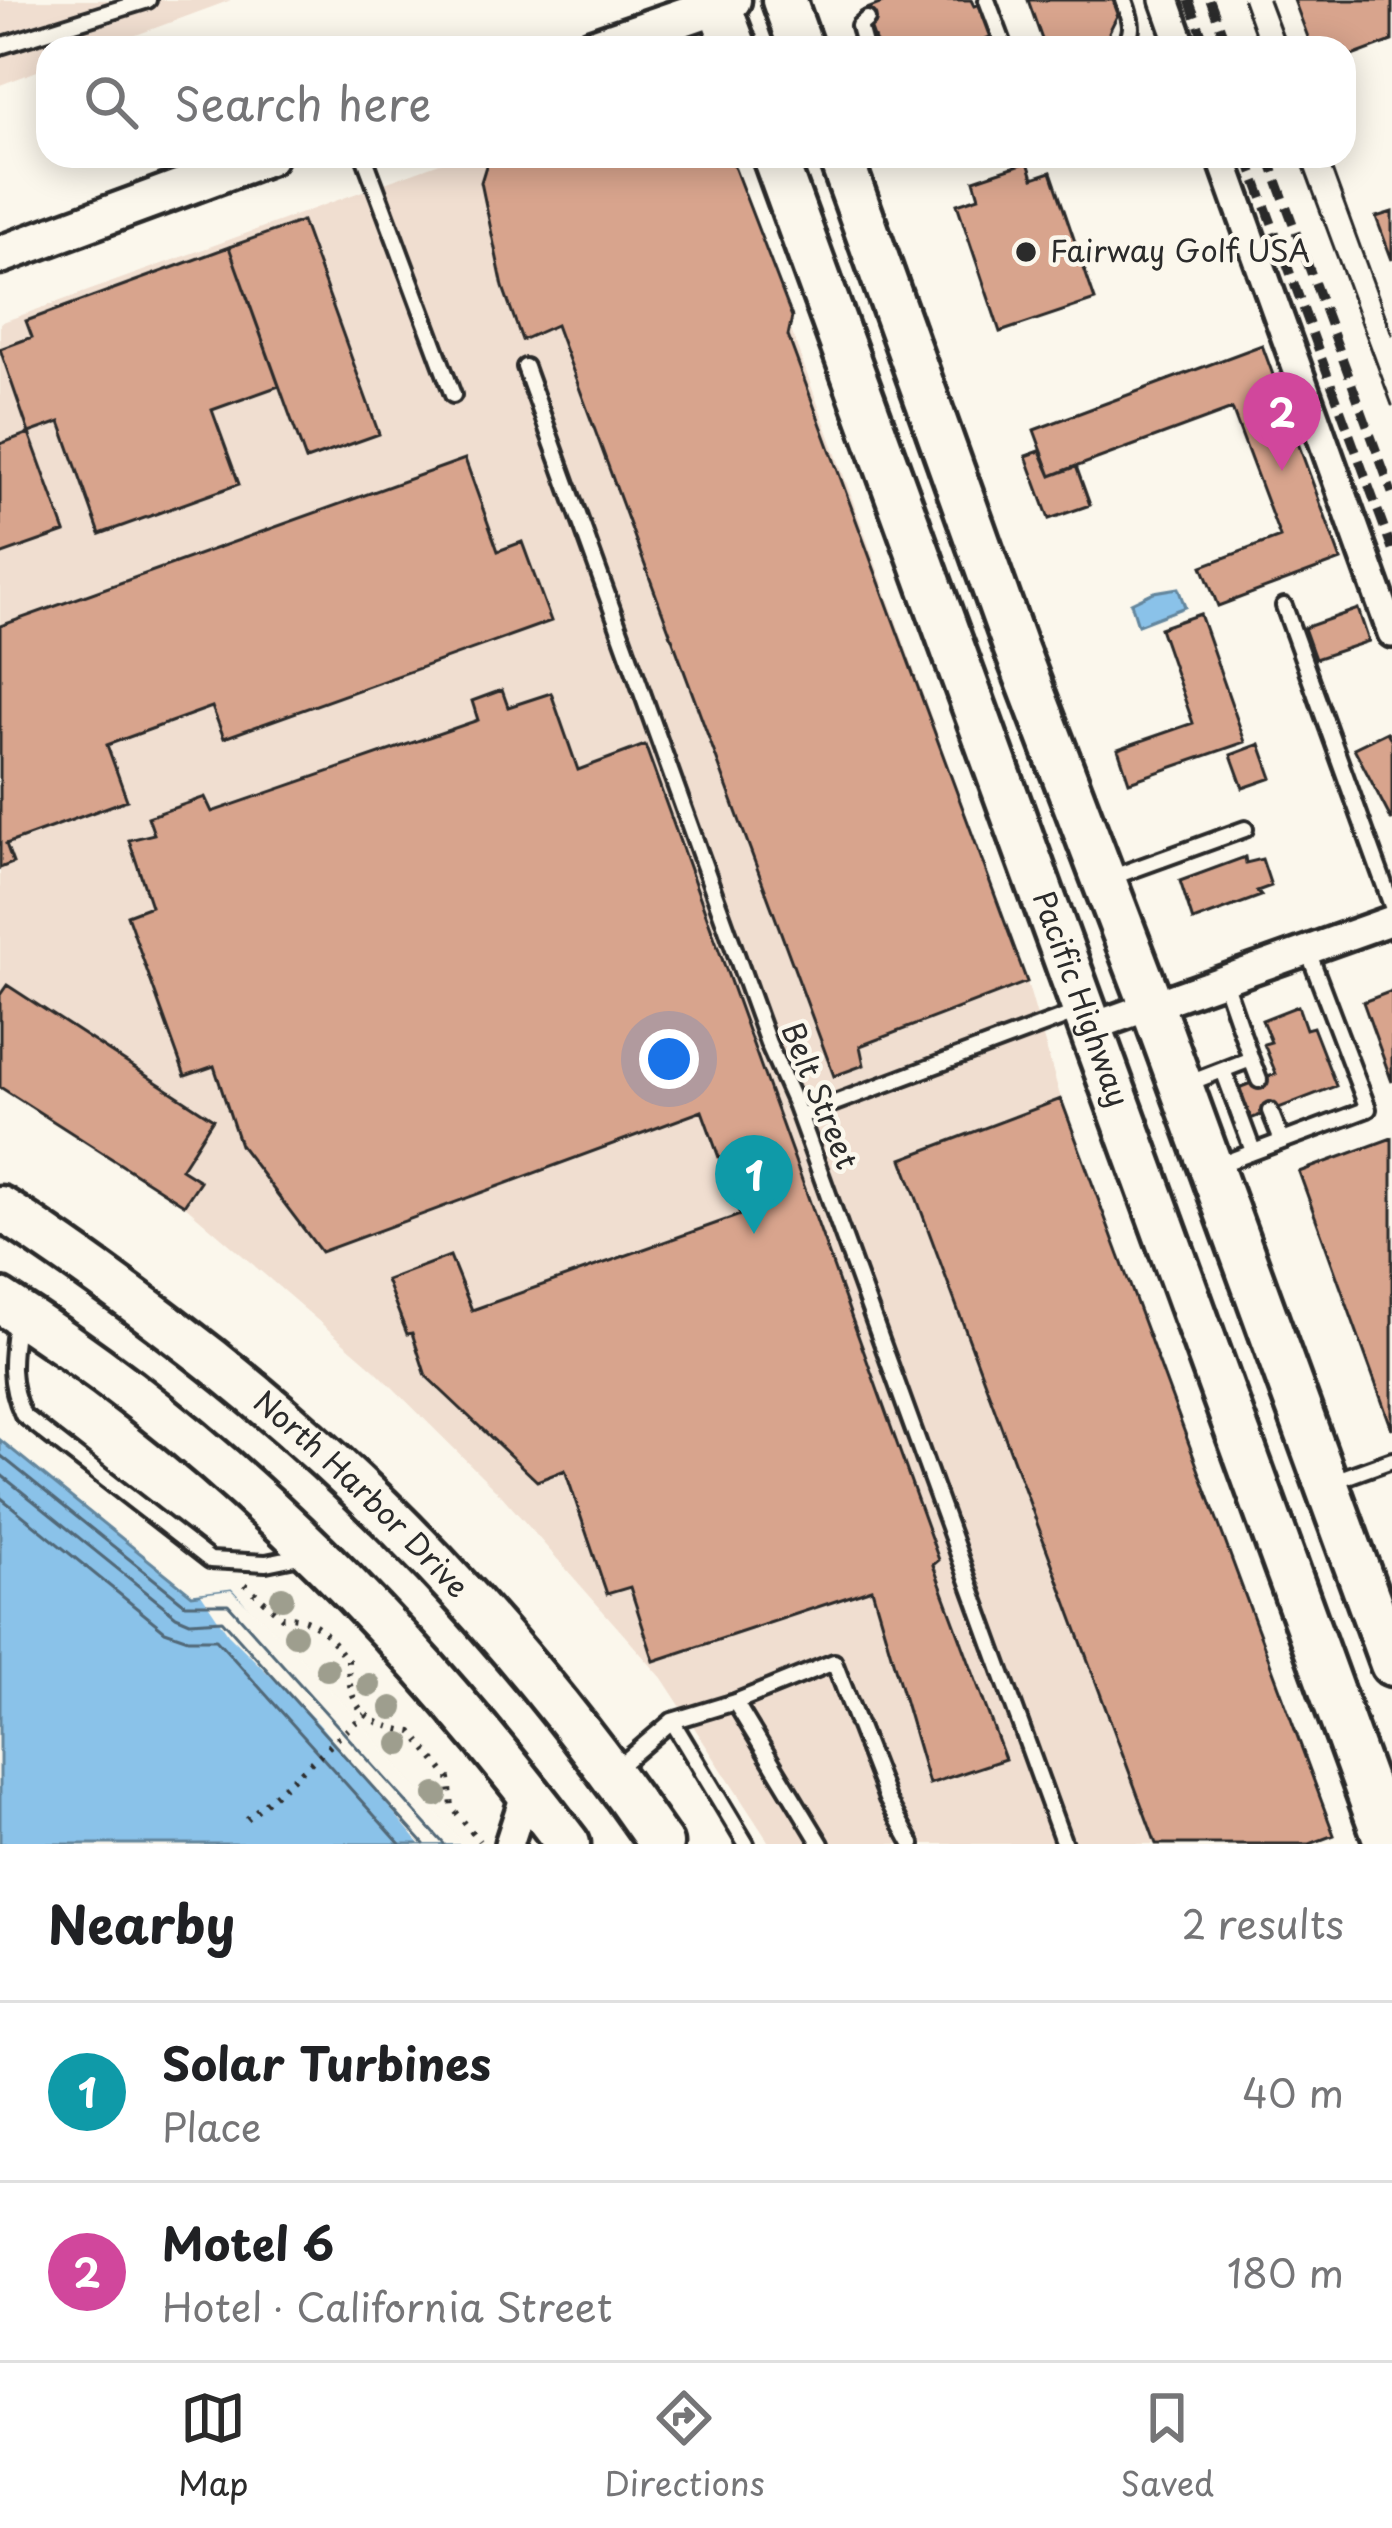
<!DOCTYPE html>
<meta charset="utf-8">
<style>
:root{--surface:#fff;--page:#f6f6f6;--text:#202124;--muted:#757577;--line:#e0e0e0;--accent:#2b2b2b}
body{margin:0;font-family:"Playpen Sans",sans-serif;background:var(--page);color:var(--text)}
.you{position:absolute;left:669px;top:1059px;width:42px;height:42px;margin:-30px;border:9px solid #fff;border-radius:50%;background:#1a73e8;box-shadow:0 0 0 18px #1a73e833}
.badge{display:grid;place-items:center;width:78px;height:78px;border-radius:50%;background:var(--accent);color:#fff;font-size:39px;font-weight:700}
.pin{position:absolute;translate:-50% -99px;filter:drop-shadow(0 3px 6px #0008)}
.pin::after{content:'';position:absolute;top:63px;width:42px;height:36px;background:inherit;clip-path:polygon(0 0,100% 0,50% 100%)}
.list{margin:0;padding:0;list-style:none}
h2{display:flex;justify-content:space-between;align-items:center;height:156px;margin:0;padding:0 48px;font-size:51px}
h2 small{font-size:39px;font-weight:400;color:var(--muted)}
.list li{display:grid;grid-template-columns:78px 1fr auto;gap:36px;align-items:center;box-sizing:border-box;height:180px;padding:0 48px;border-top:3px solid var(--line)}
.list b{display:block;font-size:45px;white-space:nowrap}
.list p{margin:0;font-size:39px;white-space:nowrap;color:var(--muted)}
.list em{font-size:39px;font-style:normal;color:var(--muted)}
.icon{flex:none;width:66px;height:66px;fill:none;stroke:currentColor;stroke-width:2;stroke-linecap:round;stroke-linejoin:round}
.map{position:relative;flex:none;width:1392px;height:1844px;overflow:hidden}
.search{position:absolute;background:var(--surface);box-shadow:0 6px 30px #0003;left:36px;right:36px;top:36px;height:132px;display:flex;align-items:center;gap:30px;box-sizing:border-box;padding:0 42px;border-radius:36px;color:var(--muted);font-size:45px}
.sheet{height:516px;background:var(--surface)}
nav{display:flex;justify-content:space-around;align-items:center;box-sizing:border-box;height:168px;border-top:3px solid var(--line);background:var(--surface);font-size:33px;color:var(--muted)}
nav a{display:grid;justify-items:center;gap:6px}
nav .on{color:var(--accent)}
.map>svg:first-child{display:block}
</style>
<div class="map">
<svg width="1392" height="1844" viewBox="0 0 1392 1844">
<rect width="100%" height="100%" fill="#fbf7ec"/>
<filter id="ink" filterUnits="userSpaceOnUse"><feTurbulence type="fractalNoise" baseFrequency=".00833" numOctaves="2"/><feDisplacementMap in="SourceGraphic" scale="24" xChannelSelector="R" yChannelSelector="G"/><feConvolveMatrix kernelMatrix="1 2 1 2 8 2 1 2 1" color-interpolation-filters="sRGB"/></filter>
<g filter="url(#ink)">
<!-- built -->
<path fill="#f0ded0" d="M0,0H231L101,48H48V67L0,85Z
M459,156H728L1027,982L1061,1099L1334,1835L1310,1844H770L662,1678L501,1495L374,1369L184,1205L0,1087V323Z"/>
<!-- water -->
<path fill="#8ac2e9" stroke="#64869d" stroke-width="3" d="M1178,588L1185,607L1138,625L1131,603L1154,592Z
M0,1440L192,1595L231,1590L460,1844H0Z"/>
<!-- pier -->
<path fill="#fbf7ec" d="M231,1590L292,1648L354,1715L355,1724L364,1726L463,1844H420L318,1723L228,1634L201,1594Z"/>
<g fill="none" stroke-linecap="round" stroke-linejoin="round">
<!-- shore -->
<path stroke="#516777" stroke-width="3" d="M0,1455L185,1604H228L444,1844
M0,1474L176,1616L190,1622L222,1620L424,1844
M0,1497L165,1631L188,1639H216L400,1844"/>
</g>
<!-- building -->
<path fill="#d8a48d" stroke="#2b2b2b" stroke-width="3" d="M890,0H971L974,6L981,4L993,36L961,48H871L876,43L864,10Z
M1028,0H1113L1118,14L1109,32L1112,41L1100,45L1097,37L1064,48H1045Z
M1294,0H1392V41L1344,59V48H1312Z
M489,156H730L792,317L788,336L1027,982L860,1046L864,1065L834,1076L556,325L522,340L503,287L481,182Z
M1028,162L1033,178L1051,172L1095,300L1000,332L957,204L979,197L974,180Z
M1392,212V260L1376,217Z
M302,221L379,434L306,460L229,247Z
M229,247L279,386L212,410L239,484L100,534L60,422L29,433L0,349L32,337L26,321Z
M1262,345L1341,560L1218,606L1202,566L1280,537L1232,409L1051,476L1034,430Z
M29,433L65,532L0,555V444Z
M1040,451L1051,476L1076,466L1090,505L1049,519L1026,456Z
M465,459L498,551L522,542L551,621L224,738L212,707L107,745L127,800L6,844L13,863L0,868V626Z
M1358,609L1369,641L1315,659L1304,628Z
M1200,614L1245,742L1129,782L1118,749L1193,723L1160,628Z
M502,690L508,707L551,693L578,770L645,745L939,1560L933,1565L1005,1759L929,1784L872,1589L654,1661L630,1587L607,1594L565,1470L537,1481L426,1376L412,1333L407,1334L386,1280L450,1256L472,1310L740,1215L702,1111L321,1252L240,1145L214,1066L185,1076L127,915L151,906L129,840L154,834L148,817L205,797L212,812L478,720L472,701Z
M1387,732L1392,741V821L1354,748Z
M1260,744L1272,778L1243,788L1231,755Z
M1245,857L1246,863L1262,859L1271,886L1257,891L1261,896L1193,921L1180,881Z
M7,985L213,1119L181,1169L200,1181L184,1205L0,1087V995Z
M1392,991V1082L1363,1002Z
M1298,1006L1306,1029L1313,1027L1336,1086L1245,1121L1233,1090L1276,1074L1264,1044L1271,1042L1262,1020Z
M1061,1099L1334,1835L1310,1844H1156L902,1159Z
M1392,1138V1429L1299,1172Z"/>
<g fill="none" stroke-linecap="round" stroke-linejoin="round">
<!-- service casing -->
<g stroke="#2b2b2b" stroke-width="22">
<path id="service" d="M987,0L1005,48
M0,46L148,0
M865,48L859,26L867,19
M1117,48C1138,37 1131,19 1124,0
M364,156L453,395
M525,367L768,1043L796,1106L1064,1844
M1284,606L1392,906
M1107,879L1245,829
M1251,1059L1259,1080
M1223,1070L1253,1151
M1184,1085L1251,1059L1224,981
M1270,1111L1282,1141
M800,1116L1078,1012
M1216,1166L1368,1109L1308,951
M16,1323C11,1358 8,1382 23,1415L210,1560L266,1563L305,1555
M1331,1482L1392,1460
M735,1702L821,1844
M672,1721L746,1844
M616,1769L672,1721L735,1702L834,1662L887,1799L912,1844"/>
</g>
<!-- minor casing -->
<g stroke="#2b2b2b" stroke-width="36">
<path id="minor" d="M1165,0L1182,48
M1221,156L1392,633
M1089,1028L1392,920
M509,1844L527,1789"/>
</g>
<!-- secondary casing -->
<g stroke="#2b2b2b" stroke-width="45">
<path id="secondary" d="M593,48L732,0
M0,255L268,156"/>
</g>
<!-- primary casing -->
<g stroke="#2b2b2b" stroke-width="51">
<g id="primary">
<path d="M717,0L735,48"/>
<path d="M784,0L801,48"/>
<path id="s1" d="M774,156L1387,1844"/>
<path d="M840,156L1016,649L1152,1006L1392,1664"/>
<path id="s2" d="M0,1208C57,1243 111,1283 165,1324C362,1472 521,1641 661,1844"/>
<path d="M0,1301C222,1441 411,1636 568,1844"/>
</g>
</g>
<!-- path -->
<path stroke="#2b2b2b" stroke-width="6" stroke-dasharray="3 9" stroke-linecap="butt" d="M245,1584L282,1617C318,1616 326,1635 348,1660C348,1710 366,1724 412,1732L449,1778L452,1807L479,1841
M328,1747L365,1714
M247,1819L331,1745"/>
<!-- service -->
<use href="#service" stroke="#fbf7ec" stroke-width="14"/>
<!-- minor -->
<use href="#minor" stroke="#fbf7ec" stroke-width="27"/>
<!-- secondary -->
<use href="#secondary" stroke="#fbf7ec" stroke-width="36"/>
<!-- primary -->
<use href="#primary" stroke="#fbf7ec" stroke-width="42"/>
<!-- tram -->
<path stroke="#2b2b2b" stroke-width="3" d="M1243,0L1260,48
M1269,0L1287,48
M1300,156L1392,405
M1327,156L1392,334"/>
<!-- rail -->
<path stroke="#2b2b2b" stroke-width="9" stroke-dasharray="18 9" stroke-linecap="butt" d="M1189,0L1207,48
M1210,0L1228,48
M1247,156L1392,549
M1268,156L1392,493"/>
</g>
<!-- trees -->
<g fill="#9e9e8e">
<circle cx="282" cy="1598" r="12"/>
<circle cx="295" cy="1635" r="12"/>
<circle cx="327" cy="1669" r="12"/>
<circle cx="369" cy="1685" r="12"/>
<circle cx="392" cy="1708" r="12"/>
<circle cx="400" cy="1744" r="12"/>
<circle cx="436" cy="1795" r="12"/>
</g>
</g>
<!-- markers -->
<circle fill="#2b2b2b" stroke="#fbf7ec" stroke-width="4.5" cx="1026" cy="252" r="12"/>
<g text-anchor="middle" stroke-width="9" stroke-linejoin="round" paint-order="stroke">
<!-- poi labels -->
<g font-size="30" fill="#2b2b2b" stroke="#fbf7ec" text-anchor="start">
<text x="1050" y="262">Fairway Golf USA</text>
</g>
<!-- street labels -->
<g font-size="30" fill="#2b2b2b" stroke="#fbf7ec">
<text dy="10" stroke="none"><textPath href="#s1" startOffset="897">Pacific Highway</textPath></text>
<text transform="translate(819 1096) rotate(68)" y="10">Belt Street</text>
<text dy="10" stroke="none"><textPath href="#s2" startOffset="462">North Harbor Drive</textPath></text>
</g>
</g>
</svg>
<div class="you"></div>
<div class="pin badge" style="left:754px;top:1234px;background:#0f9aa8">1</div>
<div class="pin badge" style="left:1282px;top:471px;background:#d1479c">2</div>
<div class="search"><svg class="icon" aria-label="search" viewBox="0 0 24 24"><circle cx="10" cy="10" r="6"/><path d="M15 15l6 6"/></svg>Search here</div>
</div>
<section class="sheet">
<h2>Nearby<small>2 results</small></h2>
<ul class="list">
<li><span class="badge" style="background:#0f9aa8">1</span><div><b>Solar Turbines</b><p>Place</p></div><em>40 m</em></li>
<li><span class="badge" style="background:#d1479c">2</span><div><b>Motel 6</b><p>Hotel · California Street</p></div><em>180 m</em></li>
</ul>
</section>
<nav>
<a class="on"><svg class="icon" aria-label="map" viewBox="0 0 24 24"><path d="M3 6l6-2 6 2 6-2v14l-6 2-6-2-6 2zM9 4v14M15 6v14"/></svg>Map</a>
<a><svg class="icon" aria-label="directions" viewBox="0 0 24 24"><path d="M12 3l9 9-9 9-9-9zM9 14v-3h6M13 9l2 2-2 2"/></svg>Directions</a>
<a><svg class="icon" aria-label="saved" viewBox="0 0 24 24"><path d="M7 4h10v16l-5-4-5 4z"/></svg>Saved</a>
</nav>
